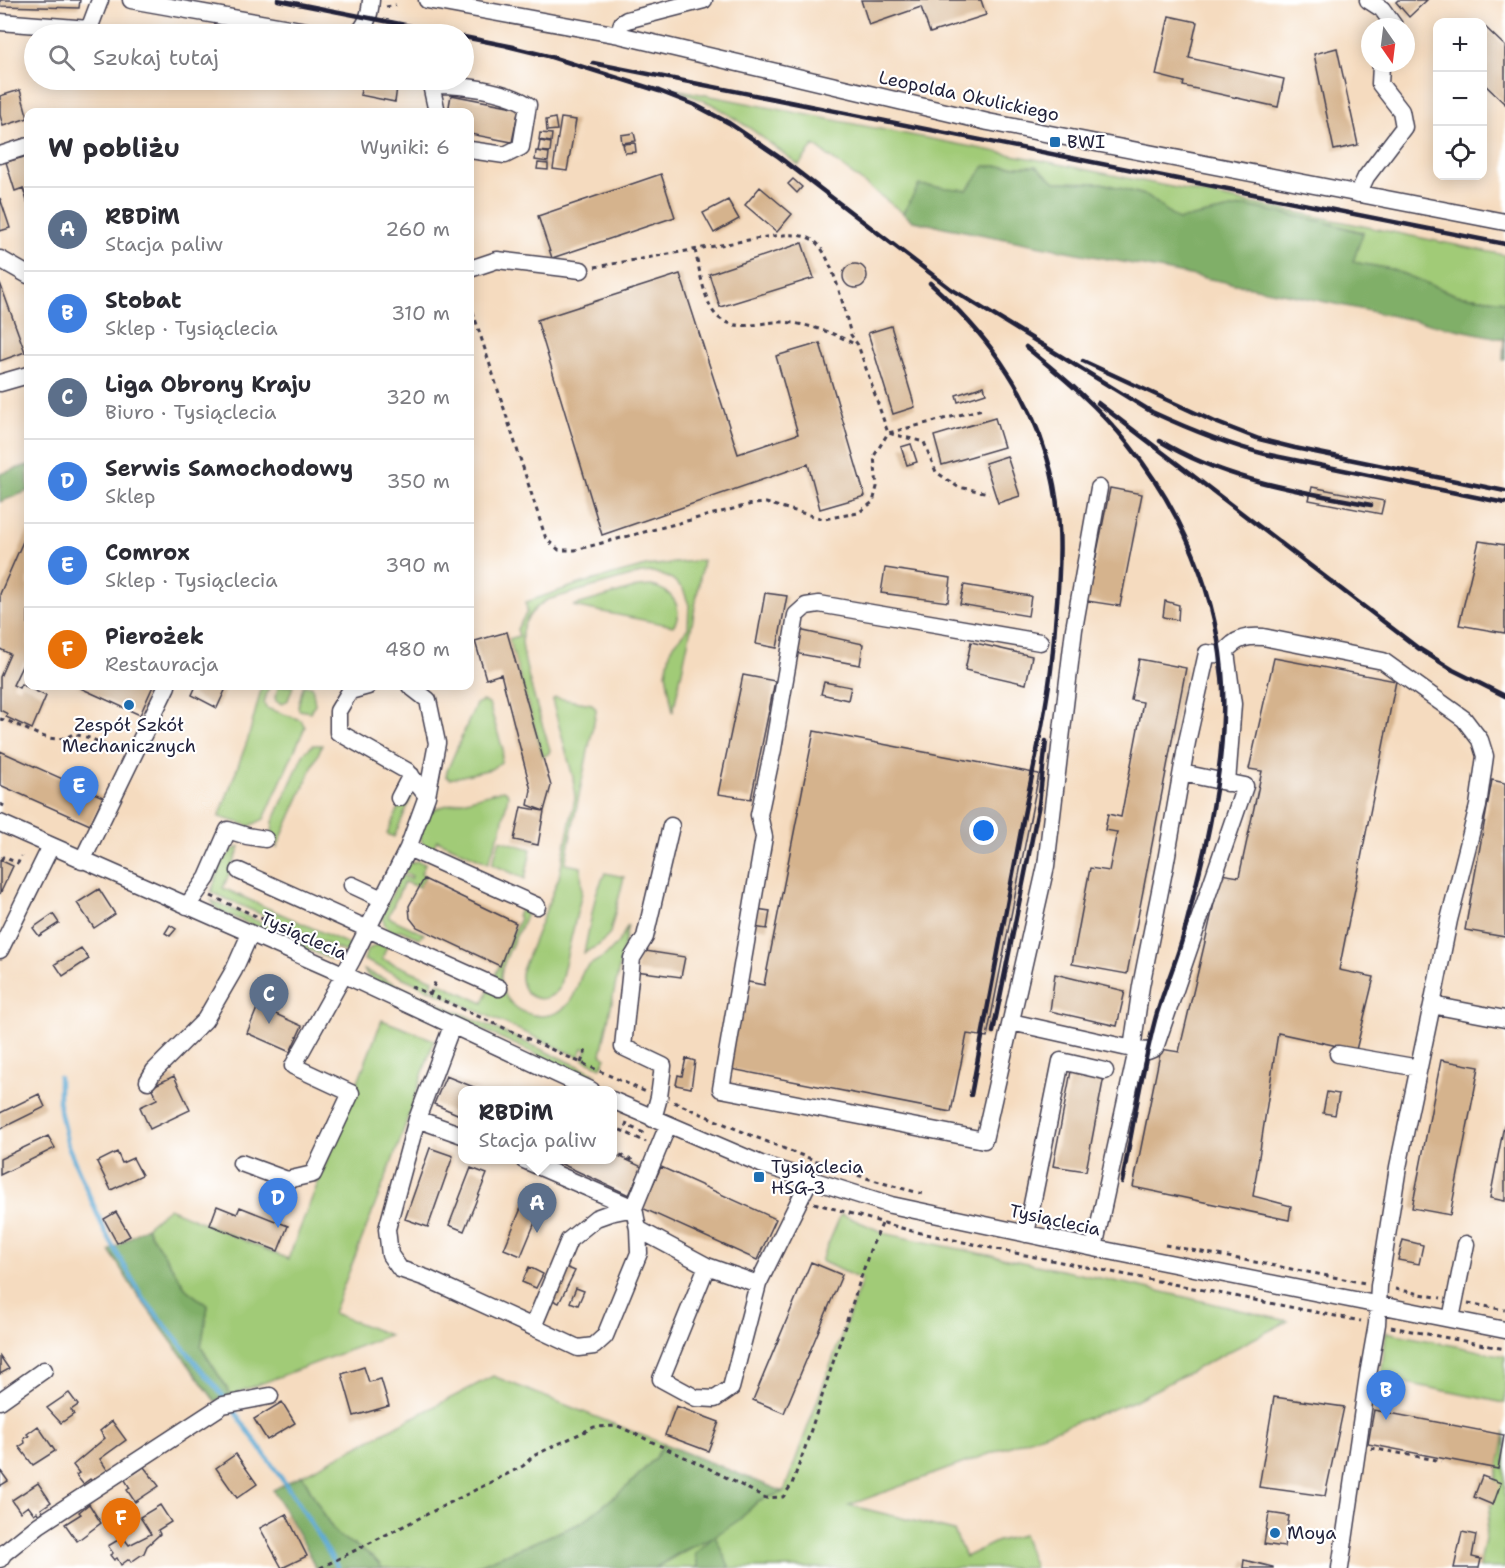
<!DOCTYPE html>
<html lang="pl">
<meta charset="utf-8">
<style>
:root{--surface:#fff;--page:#f2f2f3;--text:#2b2b33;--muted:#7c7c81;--line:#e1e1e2;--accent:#2563eb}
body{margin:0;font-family:"Shantell Sans",sans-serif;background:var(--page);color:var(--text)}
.controls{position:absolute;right:18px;top:18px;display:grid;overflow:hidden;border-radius:12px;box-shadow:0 3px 15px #0003}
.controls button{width:54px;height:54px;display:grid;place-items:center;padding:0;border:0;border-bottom:2px solid var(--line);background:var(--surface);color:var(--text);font:30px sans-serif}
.compass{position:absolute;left:1361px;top:18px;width:54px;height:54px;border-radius:50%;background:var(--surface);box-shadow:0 3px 15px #0003;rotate:166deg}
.you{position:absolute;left:984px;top:831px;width:21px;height:21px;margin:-15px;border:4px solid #fff;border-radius:50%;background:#1a73e8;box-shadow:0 0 0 9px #1a73e833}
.badge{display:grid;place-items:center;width:39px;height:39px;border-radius:50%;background:var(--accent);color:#fff;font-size:20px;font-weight:700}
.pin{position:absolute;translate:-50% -50px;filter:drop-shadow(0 2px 3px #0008)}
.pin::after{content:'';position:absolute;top:32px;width:21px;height:18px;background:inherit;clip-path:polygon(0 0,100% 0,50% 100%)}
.popup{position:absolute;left:458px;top:1086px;width:159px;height:78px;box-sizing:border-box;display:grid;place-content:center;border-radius:12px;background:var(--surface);filter:drop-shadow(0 2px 4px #0005);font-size:20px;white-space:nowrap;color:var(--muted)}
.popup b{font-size:22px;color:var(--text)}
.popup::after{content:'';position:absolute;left:50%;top:100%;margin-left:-12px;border:12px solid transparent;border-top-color:var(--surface)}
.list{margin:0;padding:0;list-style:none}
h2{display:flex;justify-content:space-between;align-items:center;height:78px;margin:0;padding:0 24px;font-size:26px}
h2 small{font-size:20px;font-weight:400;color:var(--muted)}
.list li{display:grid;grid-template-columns:39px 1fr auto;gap:18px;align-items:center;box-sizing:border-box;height:84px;padding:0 24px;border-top:2px solid var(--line)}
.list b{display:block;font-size:22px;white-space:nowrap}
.list p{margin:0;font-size:20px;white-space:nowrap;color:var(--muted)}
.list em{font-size:20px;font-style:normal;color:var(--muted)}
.icon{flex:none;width:33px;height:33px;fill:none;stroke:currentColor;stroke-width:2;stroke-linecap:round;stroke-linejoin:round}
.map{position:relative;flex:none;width:1505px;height:1568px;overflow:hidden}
.search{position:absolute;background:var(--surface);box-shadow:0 3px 15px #0003;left:24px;top:24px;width:450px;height:66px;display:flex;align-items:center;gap:15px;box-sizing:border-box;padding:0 21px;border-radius:33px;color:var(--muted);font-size:22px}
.panel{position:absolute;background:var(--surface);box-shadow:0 3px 15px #0003;left:24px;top:108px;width:450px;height:582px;border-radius:12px}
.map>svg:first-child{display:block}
</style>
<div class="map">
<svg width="1505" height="1568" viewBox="0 0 1505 1568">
<rect width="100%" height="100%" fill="#fff"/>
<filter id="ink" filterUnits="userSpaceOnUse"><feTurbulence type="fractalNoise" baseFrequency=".0167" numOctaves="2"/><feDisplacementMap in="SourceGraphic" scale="12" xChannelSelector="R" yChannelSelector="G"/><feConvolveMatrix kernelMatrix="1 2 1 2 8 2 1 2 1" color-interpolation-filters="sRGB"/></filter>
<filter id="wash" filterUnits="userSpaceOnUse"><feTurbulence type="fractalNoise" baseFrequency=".008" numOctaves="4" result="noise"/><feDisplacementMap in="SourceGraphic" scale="24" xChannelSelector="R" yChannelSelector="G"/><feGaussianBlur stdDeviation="1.35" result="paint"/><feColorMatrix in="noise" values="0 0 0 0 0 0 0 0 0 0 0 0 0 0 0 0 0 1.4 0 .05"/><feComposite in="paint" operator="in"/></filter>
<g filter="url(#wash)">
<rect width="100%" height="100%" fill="#f5dbbf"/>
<!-- green -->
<path fill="#a1cb77" stroke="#627659" stroke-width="1.5" d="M675,89L1039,160L1505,255V301L1456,295L1391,269L1352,262L1363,232L1325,222L1246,206L1178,220L1148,196L1102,183L1055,182L967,190L919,186L903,213L814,145L799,165L751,129L714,105Z
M703,560L692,624L673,712L666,673L671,648L688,628L689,605L683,589L672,579L653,572L641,573L547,600C536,607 527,615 523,628C516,648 543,725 550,750L549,753L543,757L509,639L519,636L517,629L527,612L526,602L576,585L646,566Z
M652,586C671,590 686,608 673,626L573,606L638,587Z
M262,686H269L264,703L266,708L301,720L305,727L264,819L250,826L219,817L248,739Z
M279,686H293L288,700L282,704L276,701L275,697Z
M303,686H312L315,704L310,712L299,710L298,707Z
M556,698L592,704L596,709V712L565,864L581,867L582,892L559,989C543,1008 519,997 521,973L559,877L575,798L573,777L553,704V699Z
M482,701L489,704L503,750L501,762L491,769L450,779L446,776L447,771L476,704Z
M313,745H322L277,847L272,835L273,822L304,753Z
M407,789L412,796L394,837L387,834Z
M503,790L507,792L508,796L501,829L488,863L437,840L431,851C412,840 421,817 437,808Z
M500,840L531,849L525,879L492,864Z
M240,847L223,888L353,946L349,954L211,892C217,877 222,851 240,847Z
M417,861L425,864L421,874L425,876L419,887L404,882L388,917L424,934L419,938L400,930L393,933C385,928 383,923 383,914L401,875L411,879L412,876L402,872L408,864Z
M605,873L624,877L610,933L599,945L584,953L596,894Z
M211,900L342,959H330L224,913L216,908Z
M522,906L526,910V916C520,930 502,960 501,975C498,1010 546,1031 569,1003C578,992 578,979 584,970C589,964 597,961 603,957C615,949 622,938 628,925L601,1054L606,1058L601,1067L583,1059L587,1049L583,1048L579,1057L433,991L438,982L483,1003L520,918L517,916Z
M378,944L387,946L382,959L433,980L430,990L364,960L367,950Z
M364,970L596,1074L584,1076L376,981L368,976Z
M382,1020L434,1040L400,1141L333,1313L389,1335L231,1395L201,1347L208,1306L187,1290L146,1227L169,1208L288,1259Z
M841,1214L887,1234L1133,1285L1288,1321L1134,1401L849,1505L954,1531L965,1557L998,1541L1023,1535L1035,1568H727L729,1566L695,1554L698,1567L696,1568H655L739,1520L758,1501L784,1491L862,1280L821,1261Z
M1386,1332L1505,1356V1403L1381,1378Z
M493,1376L664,1444L655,1458L629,1485L581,1523L472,1568H382C371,1550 353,1547 338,1535C329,1528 309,1486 302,1475Z
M1505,1432V1568H1480L1481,1559Z"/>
<!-- forest -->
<path fill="#80af68" stroke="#516852" stroke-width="1.5" d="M985,166H1036L1055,182L1102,183L1148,196L1178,220L1246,206L1325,222L1363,233L1353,262L1391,269L1456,295L1505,301V360H1503L1504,339L1302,297L913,221L903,213L919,185L967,190Z
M28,465V491L0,502V474Z
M146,1227L187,1290L208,1306L201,1347L231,1395L215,1401L134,1290L110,1251Z
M664,1444L784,1492L758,1501L739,1520L715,1536L729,1566L727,1568H696L698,1566L695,1554L713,1537L681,1552L655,1568H472L581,1523L629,1485L655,1458Z
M302,1475C309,1486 329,1528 338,1535C353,1547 371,1550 382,1568H315L308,1551L273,1490Z"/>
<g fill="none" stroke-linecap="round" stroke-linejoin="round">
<!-- stream -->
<path stroke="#59a7d2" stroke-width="4.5" d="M59,1077V1106L68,1146L105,1232L143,1298L227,1401
M232,1408L296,1499L338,1568"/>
</g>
<g id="blocks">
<!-- building -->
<path fill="#d5b38d" d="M0,0H80L79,8L0,6Z
M861,0H981L986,15L930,33L921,7L869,25Z
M1398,0H1427L1409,17L1396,2Z
M1169,16L1197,22L1189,58L1284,79L1278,107L1183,86L1184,82L1156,75Z
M1482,24L1505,46V104L1482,82Z
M1337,48L1358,145L1334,150L1314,54Z
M363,80L397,87L395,102L360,95Z
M20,90L28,118L3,126L0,115V96Z
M451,95L519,108L512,142L470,134V112H448Z
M555,118L557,130L547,131L546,120Z
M561,118L576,120L567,171L553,169Z
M540,133L552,134L551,142L539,140Z
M634,133L636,141L622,143L621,135Z
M540,141L551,143L550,152L538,151Z
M635,143L636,152L625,153L623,144Z
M536,151L549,153L548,162L535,160Z
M28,156V204L23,188L15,191L6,162Z
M538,163L548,164V170L537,169Z
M661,174L675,217L552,258L538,216Z
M793,179L802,187L797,193L788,184Z
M760,187L792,214L777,232L745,205Z
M0,198L10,228L0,231Z
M728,200L739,219L714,233L703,213Z
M802,243L814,278L720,307L709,274Z
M843 276a12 12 0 1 1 24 0a12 12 0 1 1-24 0Z
M680,274L738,454L798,434L776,356L820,343L865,496L820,509L808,464L602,535L537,320Z
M0,283L25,352L0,361Z
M891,326L915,407L893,414L868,333Z
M984,386L986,393L958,402L956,395Z
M995,418L1004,447L942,465L934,436Z
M911,444L917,462L907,465L901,447Z
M1007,456L1020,496L998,503L985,463Z
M1312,487L1384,501L1381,514L1309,500Z
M1110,488L1142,494L1120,606L1087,601Z
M28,530V664L24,662L13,685L19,688L21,684L46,696L32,729L6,717L8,714L0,710V677L10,654L0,649V594Z
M1479,541L1505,545V633L1459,625Z
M885,568L951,578L948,602L881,593Z
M964,585L1031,596L1028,616L960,604Z
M765,593L787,596L777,648L756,644Z
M1165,601L1179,605L1178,620L1163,617Z
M799,630L863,644L860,665L794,653Z
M507,632L551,786L544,811L528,805L531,790L501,674L486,679L475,641Z
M971,642L1032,656L1026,684L965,670Z
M1274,658L1396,681L1339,970L1374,977L1356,1050L1278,1033L1253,1196L1291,1206L1289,1220L1133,1187L1161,1049L1179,1052L1221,874L1239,877L1262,771L1249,769Z
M1139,659L1186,668L1127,974L1072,964L1090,868L1109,871L1117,832L1105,830L1108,814L1121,817L1143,702L1131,700Z
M743,675L775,681L751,799L718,794Z
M824,682L851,687L848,700L821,694Z
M76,686H153L140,715Z
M196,686H227L217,708L192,695Z
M814,731L1039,774L987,1037L967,1034L951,1112L726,1068L743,981L764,985Z
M0,751L103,797L90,825L0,785Z
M1492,780L1505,783V937L1465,930Z
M521,807L544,811L538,845L514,840Z
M0,860L13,866L0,894Z
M424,879L516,923L500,966L417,927L410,918L409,906Z
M99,889L115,914L94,928L77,903Z
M756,909L770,911L767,929L753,927Z
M53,914L59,923L39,936L33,928Z
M170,925L176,929L170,936L165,933Z
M81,948L89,959L63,976L55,964Z
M639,950L685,957L681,977L636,971Z
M1055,974L1125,991L1117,1026L1050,1011Z
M258,1006L302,1026L290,1052L247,1033Z
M686,1058L695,1061L691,1088L676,1085L678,1075L682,1076Z
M1441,1060L1479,1067L1450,1215L1412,1208Z
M1071,1071L1104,1076L1086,1171L1053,1166Z
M174,1076L190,1110L150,1129L140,1107L157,1099L151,1087Z
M446,1076L481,1090H462V1116L434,1104Z
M1327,1092L1339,1094L1335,1115L1323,1113Z
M39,1094L45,1107L0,1129V1113Z
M1504,1125H1505V1201L1490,1198Z
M48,1136L55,1148L0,1175V1159Z
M430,1148L453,1156L428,1227L405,1219Z
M117,1152L122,1163L133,1158L142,1175L111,1190L97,1162Z
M612,1153L642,1167L629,1195L553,1160H612Z
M661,1167L776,1219L757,1260L642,1208Z
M471,1168L487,1174L464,1231L449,1225Z
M529,1189L546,1196L521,1256L504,1249Z
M217,1206L237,1214L240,1207L288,1226L278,1251L210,1225Z
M116,1212L130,1236L117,1243L104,1219Z
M1403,1240L1423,1245L1419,1264L1398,1260Z
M811,1262L842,1275L784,1413L753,1400Z
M563,1266L575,1271L559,1303L548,1298Z
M529,1267L543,1274L536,1288L522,1282Z
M576,1288L584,1291L578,1305L570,1302Z
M0,1356L9,1369L0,1374Z
M364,1367L369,1382L381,1379L389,1406L354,1416L342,1374Z
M69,1393L78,1405L71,1410L74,1414L61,1423L47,1408Z
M1274,1397L1344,1407L1325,1496L1259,1487Z
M282,1402L295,1423L267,1440L254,1419Z
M676,1406L719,1422L708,1451L665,1435Z
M1374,1410L1504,1435L1498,1469L1368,1444Z
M112,1421L126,1440L100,1459L108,1471L92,1482L90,1479L83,1484L76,1475L79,1473L73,1465L105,1438L100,1431Z
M38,1426L55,1451L33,1465L19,1447L25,1443L24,1438L29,1436L27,1434Z
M236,1454L257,1484L237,1498L216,1468Z
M144,1467L159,1486L135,1502L127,1490L130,1488L125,1480Z
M0,1470L8,1481L0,1486Z
M1482,1476L1501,1483L1493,1505L1474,1497Z
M38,1483L51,1502L41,1509L43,1512L39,1515L37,1512L34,1514L28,1506L20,1512L12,1500Z
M89,1504L101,1523L77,1541L65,1524L81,1514L79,1512Z
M160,1505L171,1522L158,1530L160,1534L147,1546L144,1553L131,1562L129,1559L121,1565L117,1558L114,1560L110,1555L113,1553L108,1546L123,1537L129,1545L151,1534L140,1517Z
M1269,1513L1289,1516L1284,1547L1264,1544Z
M286,1514L307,1556L282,1568L260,1528Z
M1462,1532L1476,1535L1472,1557L1481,1559L1479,1568H1454Z
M1244,1560L1273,1567V1568H1243Z"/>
</g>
</g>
<g filter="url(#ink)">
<use href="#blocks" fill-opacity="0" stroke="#423e4f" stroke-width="1.5"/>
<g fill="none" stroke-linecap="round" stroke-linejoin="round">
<!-- minor casing -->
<g stroke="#423e4f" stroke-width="19">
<path id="minor" d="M131,0L323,34
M427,0L619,35L988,122L1505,222
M1368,0L1382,9L1395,27
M0,22L89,29L100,0
M356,34C367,27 370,14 371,0
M619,35L622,23L627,20L704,0
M426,80L431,85L437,112
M431,85C459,84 504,90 528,105L521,147L505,155L470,150
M0,155L28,146
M1358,194L1366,177L1404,127L1401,111L1380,84L1381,65L1383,63
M0,259L28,275
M470,269L497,260L581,270
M0,383L28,375
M1040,642L819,604L806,606L796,615L773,749L759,815L764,837L721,1089L984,1140L1046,866L1074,629L1099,488
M1226,652L1233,704L1227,783
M368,686L350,691L338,711V732L407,771L427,796
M399,798L411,775
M0,823L345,975L591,1090
M408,848L537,906
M82,861L167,686
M239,871L499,988
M352,885L382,899
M187,906L207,878L228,830L247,836L265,839
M0,950L51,846
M1011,1022L1137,1050L1094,1248
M452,1026L417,1119L387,1229L390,1255L400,1269L426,1278L533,1327
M1132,1049L1141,986L1165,866L1187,742L1207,653C1224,656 1221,654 1233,644C1241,637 1252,636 1263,637L1383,661L1464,719L1480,740L1485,756L1478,806L1449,920L1432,1005
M1137,1050L1148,1051L1155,1048L1245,786L1182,773
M1338,1054L1419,1068
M148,1081L154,1071L205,1020L234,970L250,934
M612,1100L761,1164L891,1205L1094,1248L1505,1330
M417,1119L462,1135
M653,1119L659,1097L663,1066L623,1047L632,958L645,937L671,826
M524,1160L634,1208
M241,1163L287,1180L313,1174L351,1093L293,1066L352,960L408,848L427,796L437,743L428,700L410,686
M634,1208L610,1213L596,1218L569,1240L533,1327L578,1348L594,1346L605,1336L639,1253L638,1229L634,1208L668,1125
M638,1229L707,1266L758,1284
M1026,1234L1061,1061L1105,1071
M707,1266L661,1379L696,1398L715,1399L731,1388L758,1284L809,1181
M1451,1319L1466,1244
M0,1401L44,1370
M0,1559L4,1553L39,1525L223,1405L270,1396
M1340,1568L1368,1375L1377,1324L1379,1286L1398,1167L1432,1005L1505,1019"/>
</g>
<!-- path -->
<path stroke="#423e4f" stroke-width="3" stroke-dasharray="4.5 4.5" stroke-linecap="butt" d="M386,7L396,5
M695,250C699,267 705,308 719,318C740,333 760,321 782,322C806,323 835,333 856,345
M595,267L766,237C781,235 799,232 813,240C832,252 845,313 851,335L858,345L888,433L924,442L936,472L958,487L989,493
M470,303L546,539L559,550H575L752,504L766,503L824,519L858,513L873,502L877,487L874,456L888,433L983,409
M0,719C25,724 49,749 73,734L90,738L118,751
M0,804L7,807
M1,860L3,857L18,863L21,856
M211,896L337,952
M411,986L646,1092
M430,995L436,980
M581,1063L587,1047
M674,1102C756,1138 837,1173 924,1194
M627,1122L626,1125L644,1133
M612,1126L646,1142
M612,1151L636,1162
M814,1203L912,1231L1015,1253L1361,1321
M1165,1245L1365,1283
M1395,1289L1441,1298
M1468,1303L1505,1310
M1391,1327L1505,1349
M1371,1448L1442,1461
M320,1568L523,1466L533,1456L594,1427L618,1426L708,1468L766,1498L783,1497L792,1484L804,1451L870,1250L883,1222"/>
<!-- minor -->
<use href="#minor" stroke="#fff" stroke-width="16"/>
<!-- rail -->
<path stroke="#22223b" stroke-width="4.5" d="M278,0L451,34
M464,37L514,47
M507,46L548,56L659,91L695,105L729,123L779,157L951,289L1152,412C1189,429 1225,444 1265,454L1505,503
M593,63L1505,244
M930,283C984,332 1026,386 1047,457C1063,509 1061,561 1056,614C1054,635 1053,656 1050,677C1044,723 1033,769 1024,815C1007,909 989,1002 971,1095
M1026,347C1063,377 1100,408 1129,445C1190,521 1227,619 1223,717C1221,790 1202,863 1184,933C1176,963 1163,991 1155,1020C1141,1073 1133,1128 1122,1182
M1083,361L1215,422L1259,439L1295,448L1505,491
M1098,403L1418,648L1453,670L1505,696
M1160,441C1224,480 1298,491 1371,505
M993,1032L1039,804L1046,741"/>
</g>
</g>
<!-- markers -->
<g fill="#1f6fb2" stroke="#fff" stroke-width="2">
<rect x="1049" y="136" width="12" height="12" rx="3"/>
<circle cx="129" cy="705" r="6"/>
<rect x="753" y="1171" width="12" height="12" rx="3"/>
<circle cx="1275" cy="1533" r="6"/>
</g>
<g text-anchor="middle" stroke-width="4.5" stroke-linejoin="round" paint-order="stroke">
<!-- street labels -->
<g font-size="18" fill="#22223b" stroke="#fff">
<text transform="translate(969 96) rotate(12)" y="6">Leopolda Okulickiego</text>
<text transform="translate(304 936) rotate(24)" y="6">Tysiąclecia</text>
<text transform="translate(1055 1220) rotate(12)" y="6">Tysiąclecia</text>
</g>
<!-- poi labels -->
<g font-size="18" fill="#22223b" stroke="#fff" text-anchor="start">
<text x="1067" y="148">BWI</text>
<text x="129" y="731" text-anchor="middle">Zespół Szkół<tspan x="129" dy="21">Mechanicznych</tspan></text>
<text x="771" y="1173">Tysiąclecia<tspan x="771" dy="21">HSG-3</tspan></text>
<text x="1287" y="1539">Moya</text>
</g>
</g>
</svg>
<div class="controls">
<button>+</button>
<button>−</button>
<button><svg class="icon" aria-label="locate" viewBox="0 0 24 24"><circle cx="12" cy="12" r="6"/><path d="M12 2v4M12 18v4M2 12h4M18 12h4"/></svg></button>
</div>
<svg class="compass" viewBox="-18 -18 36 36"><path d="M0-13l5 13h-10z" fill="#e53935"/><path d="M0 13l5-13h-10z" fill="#7c7c81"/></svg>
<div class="you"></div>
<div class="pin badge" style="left:537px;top:1233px;background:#5c6f8a">A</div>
<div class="popup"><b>RBDiM</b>Stacja paliw</div>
<div class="pin badge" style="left:1386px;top:1420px;background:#3f7fe0">B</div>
<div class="pin badge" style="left:269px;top:1024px;background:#5c6f8a">C</div>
<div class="pin badge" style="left:278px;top:1228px;background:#3f7fe0">D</div>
<div class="pin badge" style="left:79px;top:816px;background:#3f7fe0">E</div>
<div class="pin badge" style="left:121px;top:1548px;background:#e8710a">F</div>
<div class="search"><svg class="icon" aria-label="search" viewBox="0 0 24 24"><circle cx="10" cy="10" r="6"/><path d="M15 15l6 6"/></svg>Szukaj tutaj</div>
<section class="panel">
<h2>W pobliżu<small>Wyniki: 6</small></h2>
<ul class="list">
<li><span class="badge" style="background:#5c6f8a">A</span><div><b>RBDiM</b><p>Stacja paliw</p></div><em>260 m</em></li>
<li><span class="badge" style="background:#3f7fe0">B</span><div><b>Stobat</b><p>Sklep · Tysiąclecia</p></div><em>310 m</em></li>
<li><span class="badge" style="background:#5c6f8a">C</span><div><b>Liga Obrony Kraju</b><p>Biuro · Tysiąclecia</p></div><em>320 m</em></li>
<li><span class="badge" style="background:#3f7fe0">D</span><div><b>Serwis Samochodowy</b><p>Sklep</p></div><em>350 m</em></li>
<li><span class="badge" style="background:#3f7fe0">E</span><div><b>Comrox</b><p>Sklep · Tysiąclecia</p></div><em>390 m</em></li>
<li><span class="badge" style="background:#e8710a">F</span><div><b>Pierożek</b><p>Restauracja</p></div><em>480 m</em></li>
</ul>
</section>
</div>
